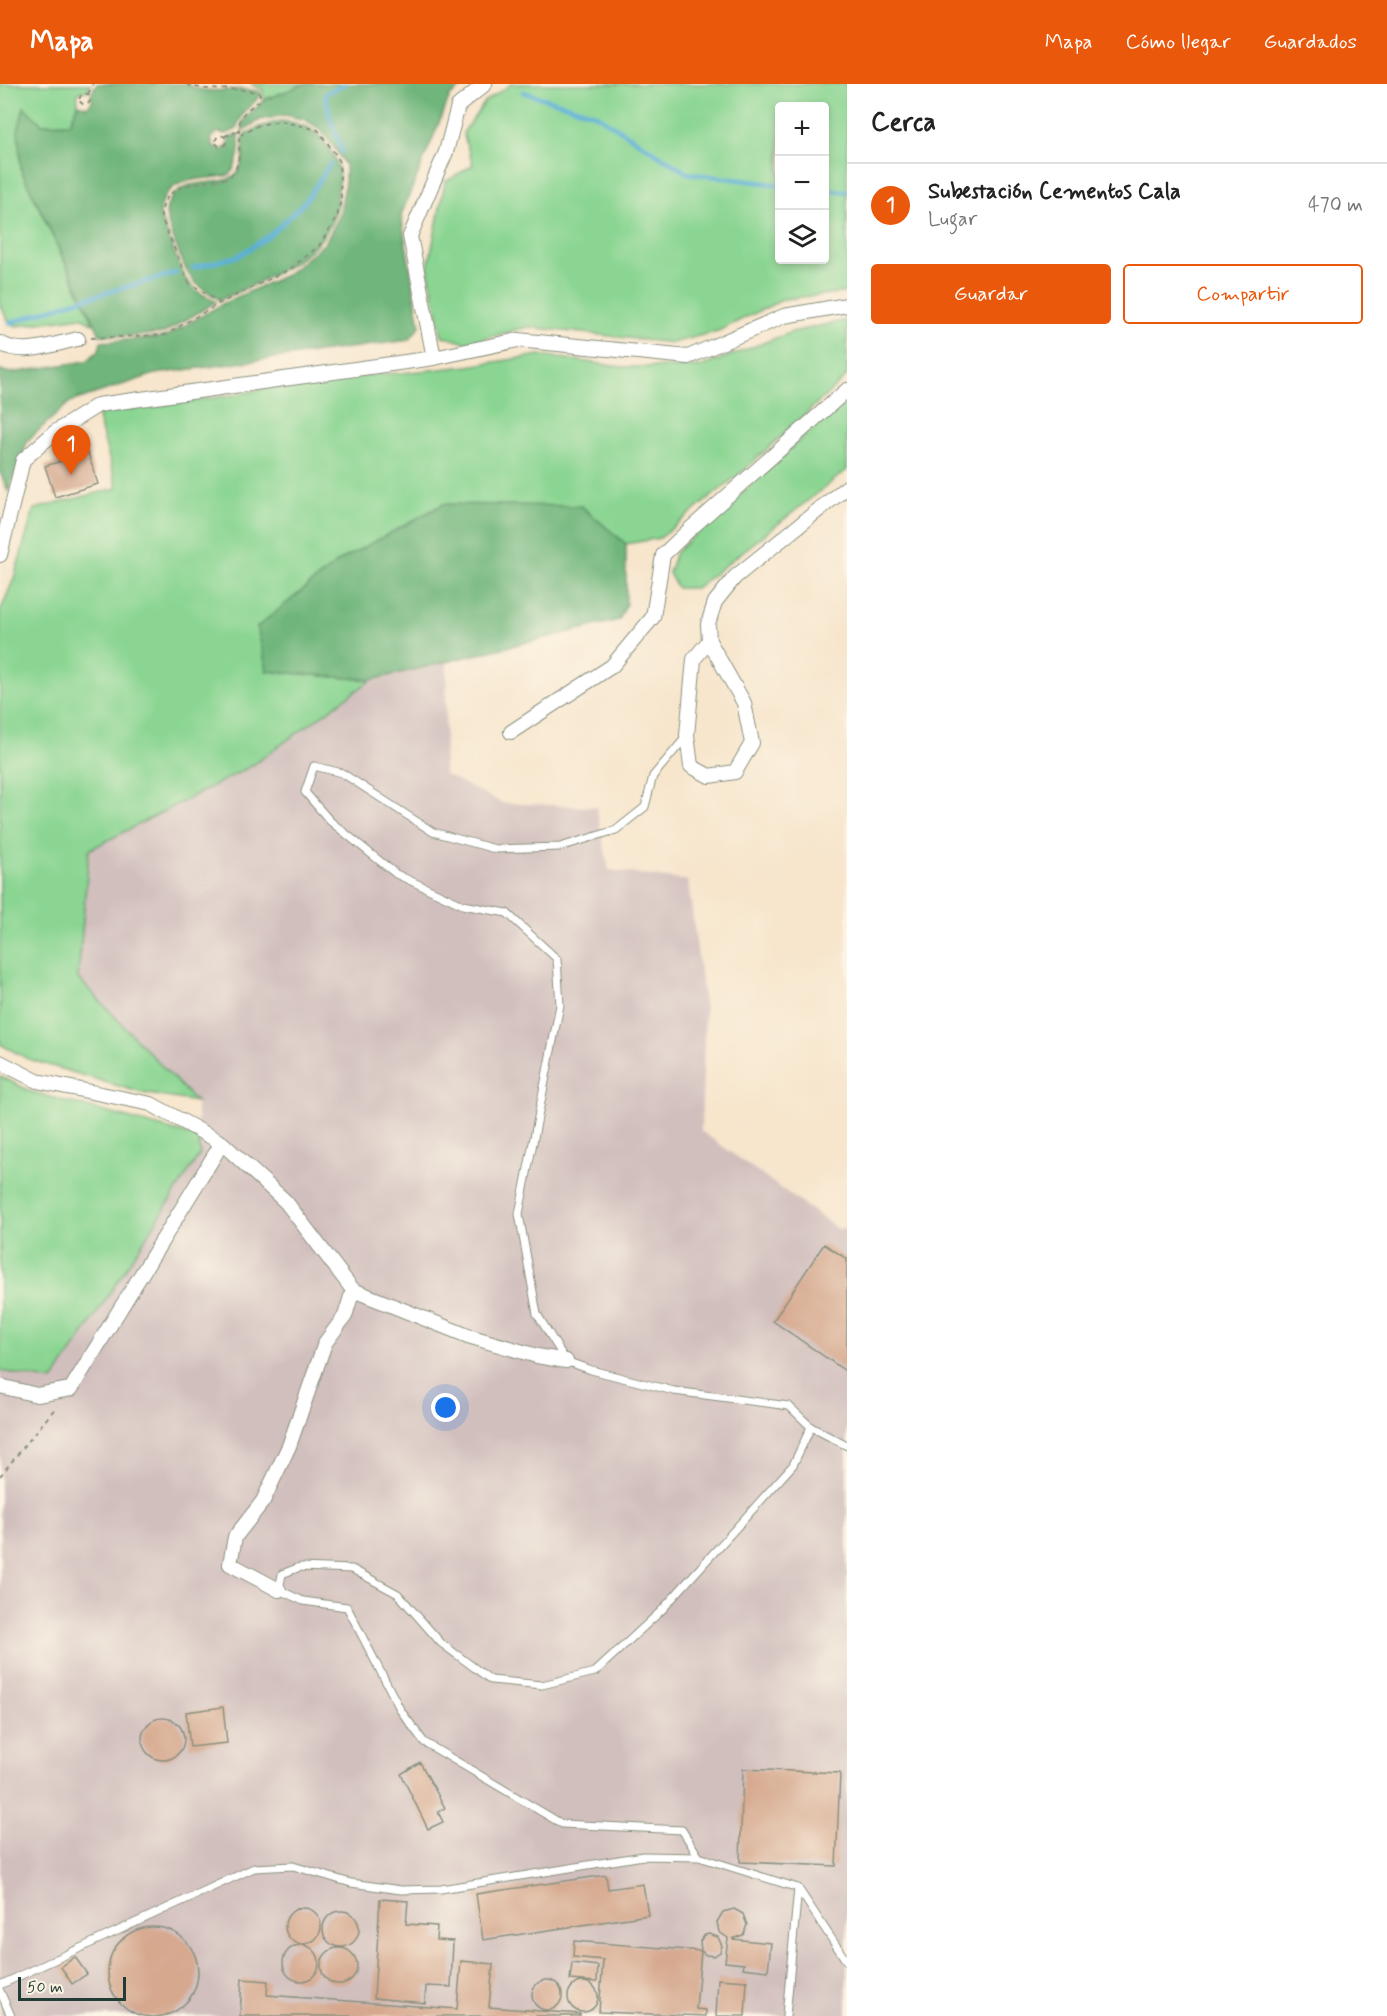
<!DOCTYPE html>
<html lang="es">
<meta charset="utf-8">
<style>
:root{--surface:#fff;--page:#f2f2f2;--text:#222;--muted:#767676;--line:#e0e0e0;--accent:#ea580c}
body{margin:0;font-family:Mynerve,sans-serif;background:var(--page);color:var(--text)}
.controls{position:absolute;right:18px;top:18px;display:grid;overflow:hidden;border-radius:6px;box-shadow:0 3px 9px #0003}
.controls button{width:54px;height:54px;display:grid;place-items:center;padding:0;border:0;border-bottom:2px solid var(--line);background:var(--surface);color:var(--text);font:30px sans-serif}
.scale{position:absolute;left:18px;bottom:15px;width:108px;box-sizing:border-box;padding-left:6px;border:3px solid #1f3d34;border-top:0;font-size:16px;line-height:21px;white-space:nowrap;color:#1f3d34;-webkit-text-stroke:4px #fcf5e5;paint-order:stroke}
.you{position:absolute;left:446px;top:1324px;width:21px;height:21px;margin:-15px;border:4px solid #fff;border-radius:50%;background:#1a73e8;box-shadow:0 0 0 9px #1a73e833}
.badge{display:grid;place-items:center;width:39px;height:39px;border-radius:50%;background:var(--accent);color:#fff;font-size:20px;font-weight:700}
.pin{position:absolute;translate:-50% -50px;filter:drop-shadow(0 2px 3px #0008)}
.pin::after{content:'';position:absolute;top:32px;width:21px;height:18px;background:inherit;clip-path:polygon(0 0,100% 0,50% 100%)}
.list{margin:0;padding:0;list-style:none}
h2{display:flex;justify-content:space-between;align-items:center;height:78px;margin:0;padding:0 24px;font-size:26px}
h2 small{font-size:20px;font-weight:400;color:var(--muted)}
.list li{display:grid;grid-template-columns:39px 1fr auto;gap:18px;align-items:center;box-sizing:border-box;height:84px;padding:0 24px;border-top:2px solid var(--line)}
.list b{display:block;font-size:22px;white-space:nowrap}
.list p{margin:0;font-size:20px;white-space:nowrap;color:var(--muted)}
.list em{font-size:20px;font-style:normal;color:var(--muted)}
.actions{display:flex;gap:12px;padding:18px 24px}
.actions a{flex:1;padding:14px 0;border:2px solid var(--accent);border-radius:6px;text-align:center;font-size:21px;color:var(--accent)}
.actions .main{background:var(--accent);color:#fff}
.icon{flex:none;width:33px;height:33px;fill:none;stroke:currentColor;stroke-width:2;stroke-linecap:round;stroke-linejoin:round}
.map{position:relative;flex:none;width:847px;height:1932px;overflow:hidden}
header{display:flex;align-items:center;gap:36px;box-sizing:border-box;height:84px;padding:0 30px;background:var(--accent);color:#fff}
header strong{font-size:28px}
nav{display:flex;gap:33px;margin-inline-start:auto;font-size:21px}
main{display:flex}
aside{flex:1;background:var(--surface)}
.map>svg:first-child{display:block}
</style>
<header>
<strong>Mapa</strong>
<nav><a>Mapa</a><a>Cómo llegar</a><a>Guardados</a></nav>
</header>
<main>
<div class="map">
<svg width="847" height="1932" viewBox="0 0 847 1932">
<rect width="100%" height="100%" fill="#fcf5e5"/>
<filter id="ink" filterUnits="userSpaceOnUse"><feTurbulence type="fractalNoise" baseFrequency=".0167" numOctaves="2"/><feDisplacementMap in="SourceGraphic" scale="12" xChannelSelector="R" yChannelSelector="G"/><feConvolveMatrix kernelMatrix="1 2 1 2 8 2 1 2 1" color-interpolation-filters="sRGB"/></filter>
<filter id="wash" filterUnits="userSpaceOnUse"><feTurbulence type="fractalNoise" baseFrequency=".008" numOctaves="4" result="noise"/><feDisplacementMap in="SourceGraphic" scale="24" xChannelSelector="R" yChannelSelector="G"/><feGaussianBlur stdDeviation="1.35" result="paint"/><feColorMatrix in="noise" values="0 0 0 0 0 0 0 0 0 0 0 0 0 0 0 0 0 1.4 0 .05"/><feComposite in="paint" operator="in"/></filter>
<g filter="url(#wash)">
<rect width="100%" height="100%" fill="#f7e5cc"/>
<!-- industrial -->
<path fill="#d1bfbd" d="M447,578L444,690L502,719L596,723L609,786L688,797L705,926L701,1047L838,1145H847V1932H0V1287L53,1297L200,1070L196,1018L78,894L89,766L251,682L371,596Z"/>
<!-- green -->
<path fill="#8ad592" stroke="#548963" stroke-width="1.5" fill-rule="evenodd" d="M0,0H91L87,7C74,7 78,11 78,20C78,26 73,34 71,39L42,40L21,86L94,240L81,233L16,242L10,239L0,222Z
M251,0H305L264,16L263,6Z
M511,0H847V208L784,215L718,247L672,259L528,243L466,259L442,252L428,184L445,98L473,81L463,49L485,18ZM780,22H824V176H780Z
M847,236V292L743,387L660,454L626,460L581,422L267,587L371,596L251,682L89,766L78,894L196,1018L142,1009L28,975L0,960V528L14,494L34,425L117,404L97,330L226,312L320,294L402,289L468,282L540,271L622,283H700L792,248Z
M847,314V386L696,504H677L669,489L676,468Z
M0,992L32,1008L198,1053L200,1070L53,1297L0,1287Z"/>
<!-- forest -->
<path fill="#6fb67c" stroke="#477a58" stroke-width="1.5" d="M97,0H187C209,14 236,0 260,8L261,11C251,22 239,30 237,45L226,50L218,48L211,54L213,63L222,66L228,62L229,54L238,50C241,64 238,79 230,91C199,98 162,89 160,132L185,194L195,206L216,218L164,249L131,252L100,251L72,190L21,86L18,47L24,23L42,40L70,39L78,20L87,23L92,18L91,9Z
M305,0H466L450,12L401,131L420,242L409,256L155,290L70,318L28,356L8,407L0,388V286L11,289L87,277L99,266L101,258L165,253L224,219L286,191L325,159L340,131L345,97V81L335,65L320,45L306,36L285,31L260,36L242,47L243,37L264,16Z
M281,37C307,39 318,47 332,69C340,82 340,93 338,108C338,117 337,127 333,135C318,176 257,199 220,216C213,211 204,206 197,200C185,190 180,170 174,156C168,140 161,127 172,113C189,90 226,106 238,88C245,78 243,63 243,52L259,43Z
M443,420L581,422L626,460V521L619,536L371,596L267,587L257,543L339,477Z"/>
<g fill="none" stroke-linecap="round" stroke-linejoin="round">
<!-- stream -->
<path stroke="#59afd6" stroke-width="4.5" d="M523,8L595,30L687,89L780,101
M342,68L329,30L325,10L345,0
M824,107H847
M193,184L238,172L269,152L304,119L331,79
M10,239L70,219L176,189"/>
</g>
<g id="blocks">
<!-- building -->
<path fill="#d6a98f" d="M88,369L98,400L55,413L45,382Z
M824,1160L847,1175V1288L773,1237Z
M223,1623L227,1659L190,1663L186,1628Z
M142 1655a21 21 0 1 1 42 0a21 21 0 1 1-42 0Z
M420,1678L445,1724L438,1728L443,1738L428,1745L401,1690Z
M743,1685L840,1689L836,1782L740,1778Z
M606,1791L608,1805L643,1800L648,1831L483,1856L476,1810Z
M380,1815L408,1817L406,1840L437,1842L436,1856L453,1857L451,1903L426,1902L425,1919L374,1914Z
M285 1842a18 18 0 1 1 36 0a18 18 0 1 1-36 0Z
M734,1825L743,1830L747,1841L743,1851L732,1855L771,1859L768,1887L743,1884L744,1880L725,1878L728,1854L719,1848L717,1838L723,1828Z
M323 1845a18 18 0 1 1 36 0a18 18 0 1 1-36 0Z
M108 1888a45 45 0 1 1 90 0a45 45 0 1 1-90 0Z
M709,1850L718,1853L722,1862L720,1868L714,1872L706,1871L701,1867L696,1925L706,1926V1932L599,1928L603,1876L573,1873L574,1857L701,1867L700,1857L705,1851Z
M283 1879a18 18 0 1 1 36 0a18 18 0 1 1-36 0Z
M321 1882a18 18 0 1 1 36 0a18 18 0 1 1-36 0Z
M75,1873L87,1890L72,1900L61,1883Z
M461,1877L493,1880L489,1923L580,1930V1932H240L242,1895L268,1897L267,1911L457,1925Z
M572,1879L598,1882L597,1898L570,1896Z
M718,1895L747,1897L745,1932H716Z
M532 1911a15 15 0 1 1 30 0a15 15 0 1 1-30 0Z
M568 1913a15 15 0 1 1 30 0a15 15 0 1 1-30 0Z"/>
</g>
</g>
<g filter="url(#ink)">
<use href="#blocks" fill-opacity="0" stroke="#8b9180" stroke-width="1.5"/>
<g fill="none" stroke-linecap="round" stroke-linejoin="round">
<!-- lane casing -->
<g stroke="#8b9180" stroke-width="9">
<path id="lane" d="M686,653L653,692L645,723L616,746L560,763L495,765L433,748L342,689L314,682L305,708L330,737L396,790L463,821L507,829L557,875L560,921L519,1130L537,1230L566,1277L591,1286L674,1307L789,1322L811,1343L793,1381L661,1527L595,1588L542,1601L491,1596L441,1559L398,1510L352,1485L300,1483L282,1490L279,1506L303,1517L347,1523L401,1627L424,1658L562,1740L682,1746L699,1773
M811,1343L847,1362
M798,1804L847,1878
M0,1901L254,1784L293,1782L351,1799L401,1806L441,1805L643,1772L699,1773L798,1804L786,1932
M0,1907L11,1932"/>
</g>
<!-- street casing -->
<g stroke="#8b9180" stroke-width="16">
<path id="street" d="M0,259C22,273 54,260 78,255
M434,274L410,152L446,68L458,22L485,0
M0,471L23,376L55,348L98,321L434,274L518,256L688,273L784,232L847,221
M709,557L694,575L687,651L691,682L709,692L735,688L752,659L744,619L709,557L708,540L715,518L735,493L847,403
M511,648L612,582L653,533L663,471L689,446L847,306
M0,978L37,997L151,1020L222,1059L286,1118L353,1206L345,1232L325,1259L289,1362L263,1417L235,1453L230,1480L279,1506
M353,1206L468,1252L537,1272L566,1277
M0,1302L37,1311L71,1305L222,1059"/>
</g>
<!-- path -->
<path stroke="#8b9180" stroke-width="2" stroke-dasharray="4.5 4.5" stroke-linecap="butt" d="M187,0C210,11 238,0 260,10L259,17C254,21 246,26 242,32C234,48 247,80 229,93C226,95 220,96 216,96C190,101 162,102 161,133L189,199L219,218
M79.5 15a5.5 5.5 0 1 1 11 0a5.5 5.5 0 1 1-11 0Z
M88,10L93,0
M215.5 57a5.5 5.5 0 1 1 11 0a5.5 5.5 0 1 1-11 0Z
M225,52L239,47
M91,254L165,251L220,219L290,185L319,162L337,133L341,115L339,76L331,64L318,46L281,37L259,41L241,51
M0,1392L57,1322"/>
<!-- lane -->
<use href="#lane" stroke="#fff" stroke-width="7"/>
<!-- street -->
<use href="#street" stroke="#fff" stroke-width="14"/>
</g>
</g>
</svg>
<div class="controls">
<button>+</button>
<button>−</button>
<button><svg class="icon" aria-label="layers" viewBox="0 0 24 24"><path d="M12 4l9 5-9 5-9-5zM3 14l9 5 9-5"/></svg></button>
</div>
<div class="scale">50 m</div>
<div class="you"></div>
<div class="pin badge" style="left:71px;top:391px">1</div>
</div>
<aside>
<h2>Cerca<small></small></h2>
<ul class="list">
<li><span class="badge">1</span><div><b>Subestación Cementos Cala</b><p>Lugar</p></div><em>470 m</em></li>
</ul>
<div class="actions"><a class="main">Guardar</a><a>Compartir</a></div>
</aside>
</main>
